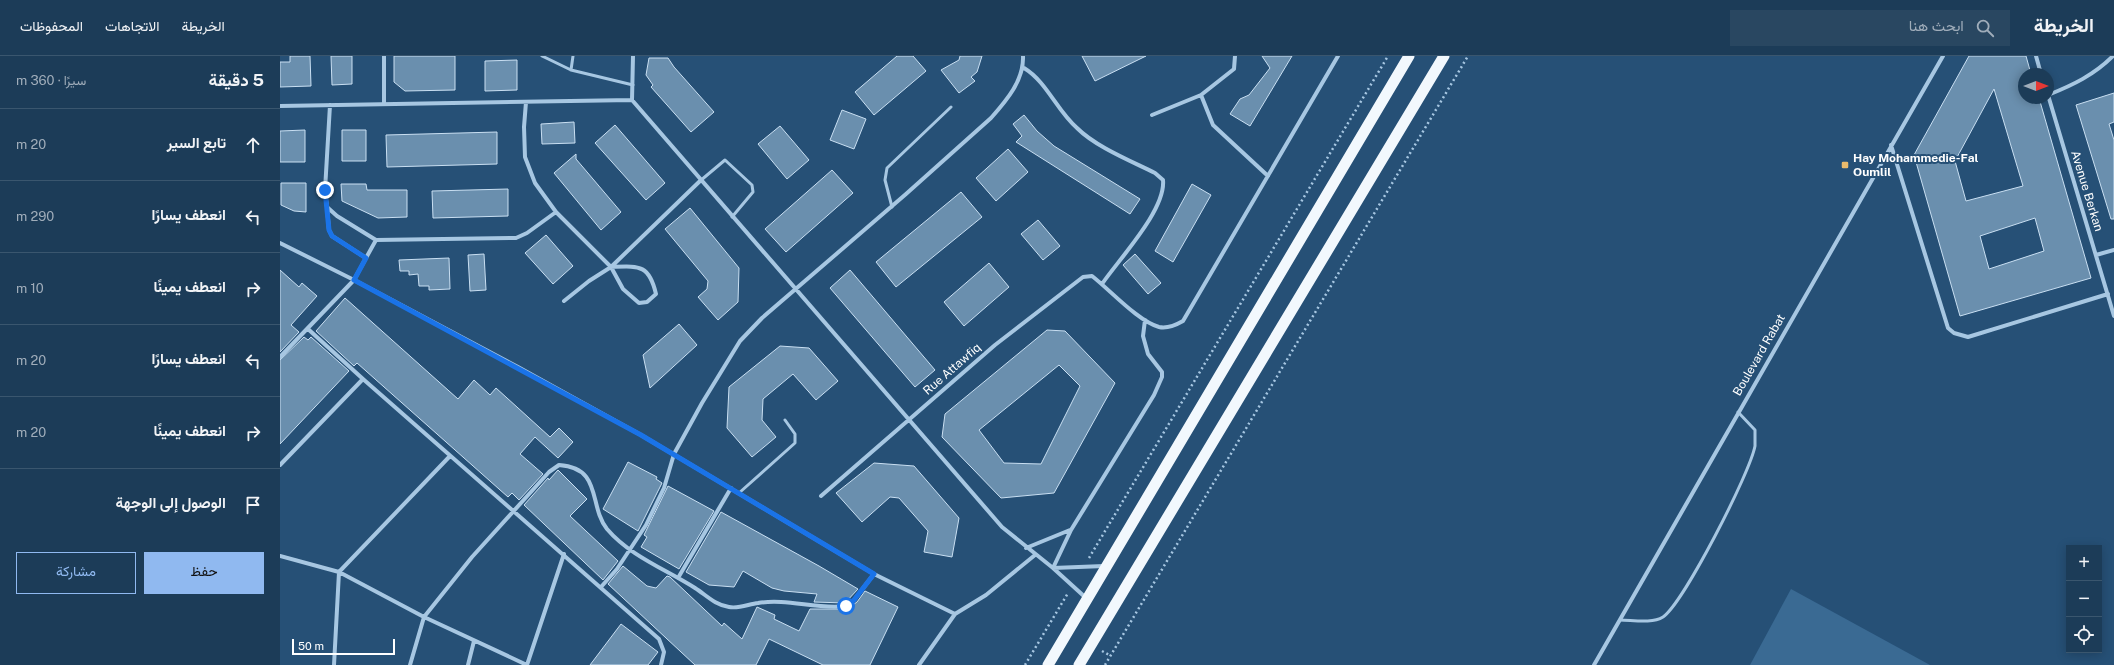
<!DOCTYPE html>
<html lang="ar">
<meta charset="utf-8">
<style>
:root{--surface:#1c3c58;--page:#294761;--text:#f1f3f6;--muted:#a0adba;--line:#3a566e;--accent:#90b9f0}
body{margin:0;font-family:"Public Sans",Vazirmatn,sans-serif;background:var(--page);color:var(--text);direction:rtl}
.controls{position:absolute;right:12px;bottom:12px;display:grid;overflow:hidden;border-radius:0px;box-shadow:0 2px 10px #0003}
.controls button{width:36px;height:36px;display:grid;place-items:center;padding:0;border:0;border-bottom:1px solid var(--line);background:var(--surface);color:var(--text);font:20px sans-serif}
.compass{position:absolute;left:1738px;top:12px;width:36px;height:36px;border-radius:50%;background:var(--surface);box-shadow:0 2px 10px #0003;rotate:90deg}
.scale{position:absolute;left:12px;bottom:10px;width:103px;box-sizing:border-box;padding-left:4px;border:2px solid #fff;border-top:0;font-size:11px;line-height:14px;white-space:nowrap;color:#fff;-webkit-text-stroke:3px #265076;paint-order:stroke}
.stop{position:absolute;width:12px;height:12px;margin:-9px;border:3px solid #1a73e8;border-radius:50%;background:#fff}
.stop.end{background:#1a73e8;border-color:#fff;box-shadow:0 1px 4px #0008}
.list{margin:0;padding:0;list-style:none}
h2{display:flex;justify-content:space-between;align-items:center;height:52px;margin:0;padding:0 16px;font-size:17px}
h2 small{font-size:13px;font-weight:400;color:var(--muted)}
.list li{display:grid;grid-template-columns:26px 1fr auto;gap:12px;align-items:center;box-sizing:border-box;height:72px;padding:0 16px;border-top:1px solid var(--line)}
.list b{display:block;font-size:15px;white-space:nowrap}
.list em{font-size:13px;font-style:normal;color:var(--muted)}
.actions{display:flex;gap:8px;padding:12px 16px}
.actions a{flex:1;padding:9px 0;border:1px solid var(--accent);border-radius:0px;text-align:center;font-size:14px;color:var(--accent)}
.actions .main{background:var(--accent);color:#111}
.icon{flex:none;width:22px;height:22px;fill:none;stroke:currentColor;stroke-width:2;stroke-linecap:round;stroke-linejoin:round}
.map{position:relative;flex:none;width:1834px;height:609px;overflow:hidden;direction:ltr}
header{display:flex;align-items:center;gap:24px;box-sizing:border-box;height:56px;padding:0 20px;background:var(--surface);border-bottom:1px solid var(--line)}
header strong{font-size:19px}
nav{display:flex;gap:22px;margin-inline-start:auto;font-size:14px}
.search{width:280px;height:36px;background:var(--page);display:flex;align-items:center;gap:10px;box-sizing:border-box;padding:0 14px;border-radius:0px;color:var(--muted);font-size:15px}
main{display:flex}
aside{flex:1;background:var(--surface)}
.map>svg:first-child{display:block}
</style>
<header>
<strong>الخريطة</strong>
<div class="search"><svg class="icon" aria-label="search" viewBox="0 0 24 24"><circle cx="10" cy="10" r="6"/><path d="M15 15l6 6"/></svg>ابحث هنا</div>
<nav><a>الخريطة</a><a>الاتجاهات</a><a>المحفوظات</a></nav>
</header>
<main>
<div class="map">
<svg width="1834" height="609" viewBox="0 0 1834 609">
<rect width="100%" height="100%" fill="#265076"/>
<!-- green -->
<path fill="#3a6a93" d="M1511,533L1650,609H1470Z"/>
<!-- building -->
<path fill="#6a8fae" stroke="#c9dff2" fill-rule="evenodd" d="M10,0H30L31,30L0,31V6H10Z
M51,0H72V28L52,29Z
M114,0H175V34L125,35L114,26Z
M617,0H633L646,15L594,59L575,36Z
M680,0H702L697,16L691,21L695,25L679,37L661,14L679,4Z
M802,0H866L815,25Z
M982,0H1012L970,70L950,58L960,43L969,39L990,12Z
M1689,0H1746L1751,18H1744V42H1759L1811,222L1680,260L1634,99ZM1714,33L1743,130L1686,145L1675,105ZM1755,162L1764,195L1709,213L1700,180Z
M369,2H388L394,11L434,56L411,76L371,31L373,29L366,19Z
M237,4V34L205,35V5Z
M1834,37V66L1829,68L1834,84V163H1831L1796,49Z
M562,54L586,63L574,93L550,84Z
M744,59L757,75L774,90L860,143L850,158L736,86L742,80L733,68Z
M294,66L295,87L262,88L261,68Z
M335,69L385,127L366,144L315,87Z
M500,70L529,104L507,123L478,88Z
M25,74V106H0V75Z
M62,74H86V105H62Z
M217,76V108L107,111L106,79Z
M728,93L748,116L716,145L696,122Z
M296,98V103L341,156L321,174L274,117Z
M552,114L573,137L506,196L485,173Z
M1,127H26V156L14,155L1,149Z
M61,128H86L87,134H127V161L98,162L62,145Z
M912,128L931,139L893,206L875,195Z
M228,133V160L153,162L152,135Z
M681,136L702,161L616,231L596,206Z
M410,152L459,212L458,246L438,264L418,241L427,233L428,225L385,173Z
M758,164L780,190L763,204L741,178Z
M266,179L293,210L273,228L245,197Z
M204,198L206,234L190,235L188,199Z
M855,198L881,227L868,238L843,209Z
M169,202L170,233L149,234V230H139L138,218L129,219V215H120L119,204Z
M709,207L729,231L684,270L664,246Z
M0,214L19,231L22,227L37,240L11,269L19,276L0,296Z
M570,214L655,314L635,331L550,232Z
M65,242L178,343L194,324L210,339L216,332L270,381L279,372L293,386L278,402L255,381L240,398L263,418L239,444L232,437L228,441L77,307L74,310L36,275Z
M399,268L417,289L370,332L363,299Z
M767,274L785,275L835,327L774,437L721,442L662,381L665,358ZM779,309L800,330L761,408L724,407L699,374Z
M24,281L28,284L31,281L69,315L0,388V304Z
M500,290L529,292L558,325L536,344L513,318L483,343L482,364L496,381L472,401L447,372L449,331Z
M348,406L377,421L376,423L382,427L358,475L323,453Z
M594,407L634,410L679,462L672,501L644,496L648,475L619,442L610,441L582,466L556,437Z
M278,414L307,443L290,460L338,505L323,524L244,449L268,422L269,424Z
M388,430L434,455L399,513L361,491L367,481L364,479Z
M441,456L539,510L578,533L565,547L534,546L537,538L504,535L492,532L463,515L454,531L429,529L406,516Z
M343,510L367,530L376,532L387,520L390,521L442,570L444,567L462,583L477,551L495,559L494,563L519,575L530,553H567L577,546L585,535L618,551L590,609H543L489,583L476,609H415L328,528Z
M341,568L378,596L368,609H310Z"/>
<g fill="none" stroke-linecap="round" stroke-linejoin="round">
<!-- path -->
<path stroke="#a7c7e2" stroke-width="2.5" stroke-dasharray="2 3" stroke-linecap="butt" d="M809,502L1108,0
M822,595L831,600
M745,609L788,537
M825,609L1188,0"/>
<!-- service -->
<path stroke="#a7c7e2" stroke-width="3" d="M262,0L291,14L353,29
M291,14L293,0
M420,125L445,104L472,129L473,136L452,161
M612,151L605,124L607,112L671,51
M459,437L515,387V378L505,364
M1340,564C1352,564 1372,568 1383,561C1404,546 1470,417 1475,390C1475,385 1475,379 1475,374L1458,356"/>
<!-- minor -->
<path stroke="#a7c7e2" stroke-width="4" d="M104,0V48
M353,0L352,44L722,471L773,512L806,542
M1756,0L1761,18
M744,12C767,26 777,55 797,72C816,91 851,105 875,117L883,124C886,154 839,203 822,228
M921,39L933,69L988,120
M1768,39L1834,260
M1768,39C1793,29 1814,19 1833,0
M246,46L244,71L245,101L255,127L276,156L331,211L420,125
M50,49L45,134L47,151L57,160L96,184L236,182L247,177L276,156
M0,50L352,44
M872,59L921,39L954,13L955,0
M1611,89L1668,272L1674,277L1688,281L1828,238
M0,187L74,224L238,311L361,379L594,518L675,558
M1816,199L1834,194
M86,202L96,184
M284,245L309,225L331,211L343,233L359,247L367,246L376,238C369,208 359,210 331,211
M28,273L83,323
M0,301L74,224L86,202L52,180L49,174L47,151
M0,409L83,323L379,583L384,596L381,609
M541,440L715,289L803,221L812,220C830,234 859,266 879,271C888,273 896,269 903,265L1058,0
M746,492L790,474
M0,500L59,516L144,561L247,609
M773,512L791,474L874,339L882,321V316L868,298L863,280L865,264
M773,512L824,510
M398,522L451,432
M321,531L337,513L366,469L384,432L394,398L422,347L460,285L482,262L626,138L711,62C727,44 744,24 743,0
M54,609L59,516L170,400
M130,609L144,561L192,501L269,416L279,409C323,412 308,449 327,473C350,500 385,513 415,532C426,539 435,549 449,551C459,553 469,548 478,547C508,542 537,554 566,550L574,544L594,518
M188,609L194,585
M247,609L284,498
M639,609L675,558L706,539L755,499
M1314,609L1663,0"/>
<!-- trunk -->
<path stroke="#f2f8fd" stroke-width="11" d="M768,609L1129,0
M799,609L1164,0"/>
</g>
<g fill="none" stroke-linecap="round" stroke-linejoin="round">
<!-- route -->
<path stroke="#1a73e8" stroke-width="5" d="M45,134L49,174L52,180L86,202L74,224L361,379L594,518L574,544L566,550"/>
</g>
<!-- markers -->
<rect fill="#eabb6c" stroke="#265076" stroke-width="1.5" x="1561" y="105" width="8" height="8" rx="2"/>
<g text-anchor="middle" stroke-width="4" stroke-linejoin="round" paint-order="stroke">
<!-- poi labels -->
<g font-size="12" font-weight="bold" fill="#fff" stroke="#265076" text-anchor="start">
<text x="1573" y="106">Hay Mohammedie-Fal<tspan x="1573" dy="14">Oumlil</tspan></text>
</g>
<!-- street labels -->
<g font-size="12" fill="#fff" stroke="#265076">
<text transform="translate(1807 135) rotate(73)" y="4">Avenue Berkan</text>
<text transform="translate(1479 299) rotate(-60)" y="4">Boulevard Rabat</text>
<text transform="translate(672 313) rotate(-41)" y="4">Rue Attawfiq</text>
</g>
</g>
</svg>
<div class="controls">
<button>+</button>
<button>−</button>
<button><svg class="icon" aria-label="locate" viewBox="0 0 24 24"><circle cx="12" cy="12" r="6"/><path d="M12 2v4M12 18v4M2 12h4M18 12h4"/></svg></button>
</div>
<svg class="compass" viewBox="-18 -18 36 36"><path d="M0-13l5 13h-10z" fill="#e53935"/><path d="M0 13l5-13h-10z" fill="#a0adba"/></svg>
<div class="scale">50 m</div>
<div class="stop" style="left:566px;top:550px"></div>
<div class="stop end" style="left:45px;top:134px"></div>
</div>
<aside>
<h2>5 دقيقة<small>سيرًا · 360 m</small></h2>
<ul class="list">
<li><svg class="icon" aria-label="ahead" viewBox="0 0 24 24"><path d="M12 20V5M6 11l6-6 6 6"/></svg><div><b>تابع السير</b></div><em>20 m</em></li>
<li><svg class="icon" aria-label="left" viewBox="0 0 24 24"><path d="M17 20v-9H6M10 6l-5 5 5 5"/></svg><div><b>انعطف يسارًا</b></div><em>290 m</em></li>
<li><svg class="icon" aria-label="right" viewBox="0 0 24 24"><path d="M7 20v-9h11M14 6l5 5-5 5"/></svg><div><b>انعطف يمينًا</b></div><em>10 m</em></li>
<li><svg class="icon" aria-label="left" viewBox="0 0 24 24"><path d="M17 20v-9H6M10 6l-5 5 5 5"/></svg><div><b>انعطف يسارًا</b></div><em>20 m</em></li>
<li><svg class="icon" aria-label="right" viewBox="0 0 24 24"><path d="M7 20v-9h11M14 6l5 5-5 5"/></svg><div><b>انعطف يمينًا</b></div><em>20 m</em></li>
<li><svg class="icon" aria-label="arrive" viewBox="0 0 24 24"><path d="M6 21V4h12l-3 4 3 4H6"/></svg><div><b>الوصول إلى الوجهة</b></div></li>
</ul>
<div class="actions"><a class="main">حفظ</a><a>مشاركة</a></div>
</aside>
</main>
